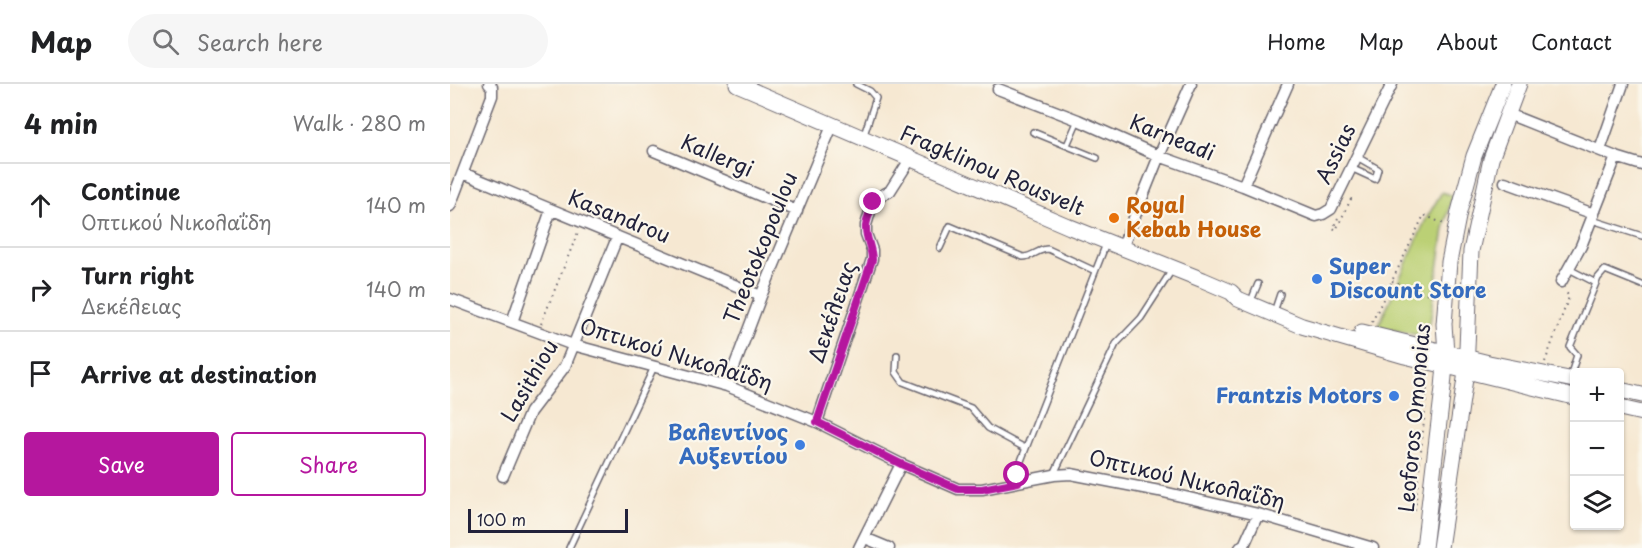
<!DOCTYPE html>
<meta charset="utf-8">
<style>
:root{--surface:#fff;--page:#f6f6f6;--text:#202124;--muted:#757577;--line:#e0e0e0;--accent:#b5179e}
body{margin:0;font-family:"Playpen Sans",sans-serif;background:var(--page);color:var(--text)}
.controls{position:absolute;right:18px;bottom:18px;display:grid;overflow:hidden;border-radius:6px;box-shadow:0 2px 4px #0004}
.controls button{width:54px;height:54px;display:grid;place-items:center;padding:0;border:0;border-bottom:2px solid var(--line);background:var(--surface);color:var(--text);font:30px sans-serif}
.scale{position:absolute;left:18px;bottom:15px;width:160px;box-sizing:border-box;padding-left:6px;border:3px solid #22223b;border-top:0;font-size:16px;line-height:21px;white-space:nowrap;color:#22223b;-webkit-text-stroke:4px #fbf7ec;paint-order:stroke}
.stop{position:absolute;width:18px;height:18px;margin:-14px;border:4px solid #b5179e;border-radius:50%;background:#fff}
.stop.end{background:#b5179e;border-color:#fff;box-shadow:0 2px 6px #0008}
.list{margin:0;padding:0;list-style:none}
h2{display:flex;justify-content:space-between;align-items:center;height:78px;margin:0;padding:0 24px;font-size:26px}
h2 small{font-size:20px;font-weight:400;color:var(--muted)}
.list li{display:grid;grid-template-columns:39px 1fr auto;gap:18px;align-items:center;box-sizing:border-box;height:84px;padding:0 24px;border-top:2px solid var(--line)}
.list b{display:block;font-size:22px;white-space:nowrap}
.list p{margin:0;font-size:20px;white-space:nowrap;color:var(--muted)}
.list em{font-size:20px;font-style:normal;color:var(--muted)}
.actions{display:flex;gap:12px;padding:18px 24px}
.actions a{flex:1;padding:14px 0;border:2px solid var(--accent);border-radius:6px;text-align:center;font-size:21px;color:var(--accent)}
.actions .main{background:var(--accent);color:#fff}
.icon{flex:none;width:33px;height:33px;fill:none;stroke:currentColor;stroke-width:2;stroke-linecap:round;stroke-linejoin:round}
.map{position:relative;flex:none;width:1192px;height:464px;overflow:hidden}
header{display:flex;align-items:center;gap:36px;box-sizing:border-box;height:84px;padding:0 30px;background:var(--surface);border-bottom:2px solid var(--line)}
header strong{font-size:28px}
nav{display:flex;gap:33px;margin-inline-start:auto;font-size:21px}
.search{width:420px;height:54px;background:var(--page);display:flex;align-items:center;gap:15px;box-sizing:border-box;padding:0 21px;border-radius:33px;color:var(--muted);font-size:22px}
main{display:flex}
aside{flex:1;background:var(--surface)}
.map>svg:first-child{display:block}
</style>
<header>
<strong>Map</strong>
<div class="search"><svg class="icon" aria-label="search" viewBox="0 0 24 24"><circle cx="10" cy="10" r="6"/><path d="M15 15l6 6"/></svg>Search here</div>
<nav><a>Home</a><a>Map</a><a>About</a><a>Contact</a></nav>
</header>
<main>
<aside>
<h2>4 min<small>Walk · 280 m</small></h2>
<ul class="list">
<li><svg class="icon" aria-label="ahead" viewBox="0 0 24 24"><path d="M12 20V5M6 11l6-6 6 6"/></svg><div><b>Continue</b><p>Οπτικού Νικολαΐδη</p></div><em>140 m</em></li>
<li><svg class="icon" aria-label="right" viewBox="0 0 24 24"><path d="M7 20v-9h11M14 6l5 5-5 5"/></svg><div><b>Turn right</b><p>Δεκέλειας</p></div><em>140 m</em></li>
<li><svg class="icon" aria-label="arrive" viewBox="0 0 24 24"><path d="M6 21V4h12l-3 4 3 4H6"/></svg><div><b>Arrive at destination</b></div></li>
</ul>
<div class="actions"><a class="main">Save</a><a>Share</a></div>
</aside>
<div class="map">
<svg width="1192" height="464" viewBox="0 0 1192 464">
<rect width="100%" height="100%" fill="#fbf7ec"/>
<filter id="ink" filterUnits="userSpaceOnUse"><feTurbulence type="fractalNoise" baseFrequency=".0167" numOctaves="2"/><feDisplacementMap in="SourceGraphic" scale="12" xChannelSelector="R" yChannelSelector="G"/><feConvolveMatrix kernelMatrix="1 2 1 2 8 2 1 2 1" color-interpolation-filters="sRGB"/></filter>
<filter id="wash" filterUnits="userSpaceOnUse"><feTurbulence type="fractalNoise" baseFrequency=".008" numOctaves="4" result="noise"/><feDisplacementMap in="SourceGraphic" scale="24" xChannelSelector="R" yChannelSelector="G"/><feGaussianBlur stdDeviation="1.35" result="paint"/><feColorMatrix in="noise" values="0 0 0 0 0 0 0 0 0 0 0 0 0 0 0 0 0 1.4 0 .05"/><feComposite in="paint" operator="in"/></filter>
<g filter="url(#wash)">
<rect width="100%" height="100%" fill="#f6e8d2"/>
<!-- green -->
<path fill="#bbd074" stroke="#6e7958" stroke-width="1.5" d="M992,108L1002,112L994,145L980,239L968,251L928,243L976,135Z"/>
</g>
<g filter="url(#ink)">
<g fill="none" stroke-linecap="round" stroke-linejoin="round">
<!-- lane casing -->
<g stroke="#6c6770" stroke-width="8">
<path id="lane" d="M406,0L420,7L426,14L413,54
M583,48L647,74
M617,61L628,36
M901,84L925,95L928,85L907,73
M1142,136L1192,152
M490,164L500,142L573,173C583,173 588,165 598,165L645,187
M1119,185L1146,199L1120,263L1127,271L1120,293
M1146,199L1148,194L1155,186L1192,201
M803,212L808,200
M826,222L830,210
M447,271L446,288L453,298L521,324L538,344L575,364
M604,390L666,260L691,234L722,186
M568,397L569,382L656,160
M119,464L204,283"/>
</g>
<!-- street casing -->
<g stroke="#6c6770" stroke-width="13">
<path id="street" d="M548,5L628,36L709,72L793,102L866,132L873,130L881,125L942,0
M1058,30L1166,73L1192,81
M1150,66L1173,0
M204,67L347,127
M13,89L311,212
M1055,98L1144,130
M793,102L838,0
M0,122L42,12V3L39,0
M672,164L709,72L741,0
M1111,198L1131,162L1166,73
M0,215L123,261L277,302L367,338L451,380L508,405H532L604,391L621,390L709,407L808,430L923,464
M62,238L101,126
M277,302L311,212L382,42
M367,338L422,175V166L416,150V141L423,118L427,114L440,107L461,74
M53,392L80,328L115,282L167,154
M415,454L439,464
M409,464L451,380
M790,464L795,459L808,430"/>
</g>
<!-- secondary casing -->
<g stroke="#6c6770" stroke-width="17">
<path id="secondary" d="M287,0L620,143L753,196L781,208L788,215L852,242L955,272L1124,313
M912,248L1039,279L1124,296
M1170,306L1192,311
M1170,324L1192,329
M974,464L993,304L996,269L994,240L999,178L1009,128L1024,72L1053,0
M990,464L1016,288L1021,167L1041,75L1069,0"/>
</g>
<!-- path -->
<path stroke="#6c6770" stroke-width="2" stroke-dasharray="1.5 4.5" stroke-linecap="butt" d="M888,134L883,144L886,146L901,115L899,114
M942,197L984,212
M922,238L974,131L994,140
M91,240L128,148
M1095,278L1119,213L1116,208
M965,426L977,307L975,298"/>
<!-- lane -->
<use href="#lane" stroke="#fff" stroke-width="5"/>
<!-- street -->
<use href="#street" stroke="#fff" stroke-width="10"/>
<!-- secondary -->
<use href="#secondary" stroke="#fff" stroke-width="15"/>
</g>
</g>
<g fill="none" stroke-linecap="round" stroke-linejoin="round" filter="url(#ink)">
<!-- route -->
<path stroke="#b5179e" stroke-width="8" d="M423,118C421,125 417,134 416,142C415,153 422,164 422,176L367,338L451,380L508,405H532L568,398L567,391"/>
</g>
<!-- markers -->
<circle fill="#e8710a" stroke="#fbf7ec" stroke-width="2" cx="664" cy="134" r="6"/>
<g fill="#3f7fe0" stroke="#fbf7ec" stroke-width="2">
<circle cx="867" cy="195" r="6"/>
<circle cx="944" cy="312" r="6"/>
<circle cx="350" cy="361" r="6"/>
</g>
<g text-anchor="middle" stroke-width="4.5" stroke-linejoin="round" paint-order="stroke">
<!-- street labels -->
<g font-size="21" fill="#22223b" stroke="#fbf7ec">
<text transform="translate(722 54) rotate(22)" y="7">Karneadi</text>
<text transform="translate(886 70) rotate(-64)" y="7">Assias</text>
<text transform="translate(267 72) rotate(23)" y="7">Kallergi</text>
<text transform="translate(542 87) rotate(23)" y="7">Fragklinou Rousvelt</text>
<text transform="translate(169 133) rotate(22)" y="7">Kasandrou</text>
<text transform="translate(311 164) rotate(-68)" y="7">Theotokopoulou</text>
<text transform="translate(383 228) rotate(-71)" y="7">Δεκέλειας</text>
<text transform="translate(226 271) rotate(17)" y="7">Οπτικού Νικολαΐδη</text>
<text transform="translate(80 297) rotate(-60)" y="7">Lasithiou</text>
<text transform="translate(965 334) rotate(-85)" y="7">Leoforos Omonoias</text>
<text transform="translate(737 396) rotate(13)" y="7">Οπτικού Νικολαΐδη</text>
</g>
<!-- food labels -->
<g font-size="21" font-weight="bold" fill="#c56008" stroke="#fbf7ec" text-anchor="start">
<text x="676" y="129">Royal<tspan x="676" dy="24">Kebab House</tspan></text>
</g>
<!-- shop labels -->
<g font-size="21" font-weight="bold" fill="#366cbe" stroke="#fbf7ec" text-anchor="end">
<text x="879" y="190" text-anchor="start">Super<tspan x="879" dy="24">Discount Store</tspan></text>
<text x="932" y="319">Frantzis Motors</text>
<text x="338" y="356">Βαλεντίνος<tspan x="338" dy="24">Αυξεντίου</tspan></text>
</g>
</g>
</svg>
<div class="controls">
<button>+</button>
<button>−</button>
<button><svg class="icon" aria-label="layers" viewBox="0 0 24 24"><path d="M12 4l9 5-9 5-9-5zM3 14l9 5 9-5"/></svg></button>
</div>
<div class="scale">100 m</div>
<div class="stop" style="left:567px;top:391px"></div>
<div class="stop end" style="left:423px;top:118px"></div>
</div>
</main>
